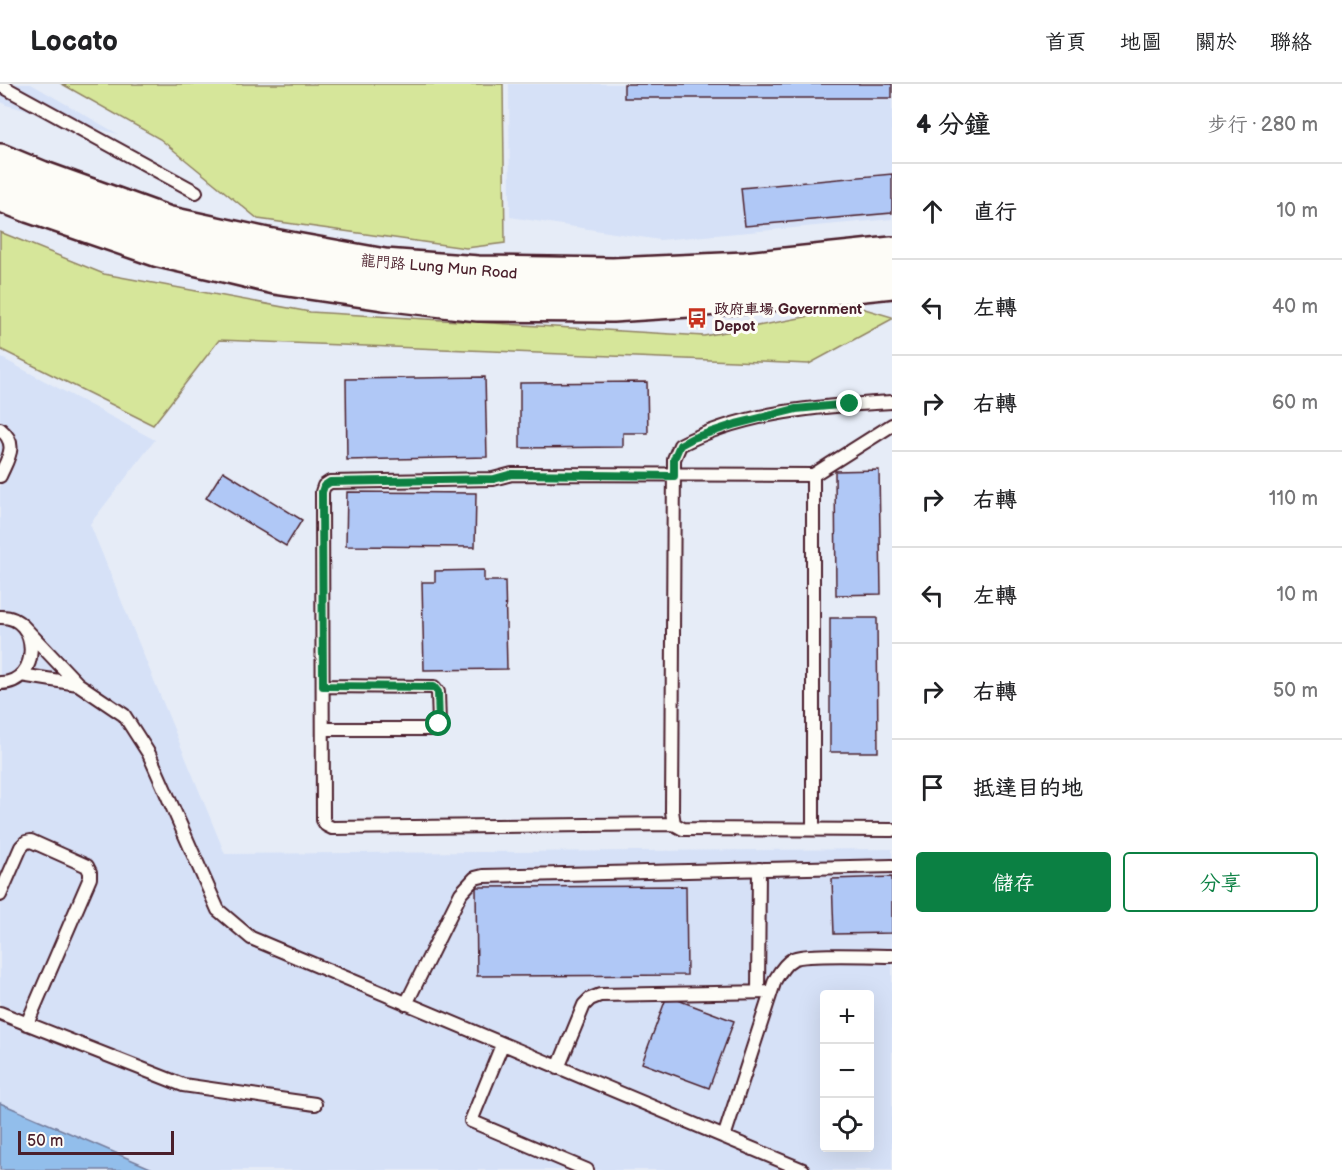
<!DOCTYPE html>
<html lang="zh-TW">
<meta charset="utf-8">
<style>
:root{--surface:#fff;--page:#f2f2f2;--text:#202124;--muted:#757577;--line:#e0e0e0;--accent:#0b8043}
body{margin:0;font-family:"Balsamiq Sans","LXGW WenKai TC",sans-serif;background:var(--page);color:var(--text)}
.controls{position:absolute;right:18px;bottom:18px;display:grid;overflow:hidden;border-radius:6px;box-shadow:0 6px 24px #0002}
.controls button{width:54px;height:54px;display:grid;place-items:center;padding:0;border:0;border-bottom:2px solid var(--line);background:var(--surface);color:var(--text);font:30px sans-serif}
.scale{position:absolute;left:18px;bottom:15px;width:156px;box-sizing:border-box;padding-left:6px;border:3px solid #4a1f2b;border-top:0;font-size:16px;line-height:21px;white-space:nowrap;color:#4a1f2b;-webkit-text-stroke:4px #fdfcf7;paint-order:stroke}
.stop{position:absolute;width:18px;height:18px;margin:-14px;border:4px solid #0b8043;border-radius:50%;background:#fff}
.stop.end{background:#0b8043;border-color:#fff;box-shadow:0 2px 6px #0008}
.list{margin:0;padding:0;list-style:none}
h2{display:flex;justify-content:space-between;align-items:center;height:78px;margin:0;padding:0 24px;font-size:26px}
h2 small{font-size:20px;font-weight:400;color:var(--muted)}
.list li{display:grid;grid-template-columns:39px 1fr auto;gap:18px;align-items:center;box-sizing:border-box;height:96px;padding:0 24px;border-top:2px solid var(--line)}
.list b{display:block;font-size:22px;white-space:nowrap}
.list em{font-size:20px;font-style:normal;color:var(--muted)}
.actions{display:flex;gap:12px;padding:18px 24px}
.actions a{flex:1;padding:14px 0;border:2px solid var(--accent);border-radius:6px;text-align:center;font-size:21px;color:var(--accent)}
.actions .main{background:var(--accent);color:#fff}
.icon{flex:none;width:33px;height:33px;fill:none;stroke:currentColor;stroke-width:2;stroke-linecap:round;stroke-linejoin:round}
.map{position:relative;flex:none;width:892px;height:1086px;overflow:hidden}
header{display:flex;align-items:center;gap:36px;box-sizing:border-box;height:84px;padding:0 30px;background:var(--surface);border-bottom:2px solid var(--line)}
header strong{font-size:28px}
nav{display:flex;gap:33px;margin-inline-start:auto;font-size:21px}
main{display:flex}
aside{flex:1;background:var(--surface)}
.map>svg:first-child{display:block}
</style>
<header>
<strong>Locato</strong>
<nav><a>首頁</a><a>地圖</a><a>關於</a><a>聯絡</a></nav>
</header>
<main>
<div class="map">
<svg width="892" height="1086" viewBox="0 0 892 1086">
<rect width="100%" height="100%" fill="#e6ecf7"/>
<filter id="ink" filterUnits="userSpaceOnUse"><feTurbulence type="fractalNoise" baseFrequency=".0167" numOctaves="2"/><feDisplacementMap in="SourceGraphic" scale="12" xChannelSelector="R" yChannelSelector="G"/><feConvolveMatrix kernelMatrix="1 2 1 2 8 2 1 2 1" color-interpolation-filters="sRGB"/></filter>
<g filter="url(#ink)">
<!-- built -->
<path fill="#d6e1f7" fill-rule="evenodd" d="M0,0H31L118,50L6,21L0,17Z
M509,0H892V135L660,156L510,133Z
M0,273L155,356L90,440L225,770L892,765V1086H0ZM824,910H870V1064H824Z"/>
<!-- green -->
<path fill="#d6e69a" stroke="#908262" stroke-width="1.5" d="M62,0H503L505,159L466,164L258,135L160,55Z
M0,148L104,190L310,228L704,252L858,223L892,233V235L809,280L219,256L153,341L0,265Z"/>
<!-- water -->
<path fill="#92beeb" stroke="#757e9e" stroke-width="1.5" d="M0,1019L155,1086H0Z"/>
<!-- building -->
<path fill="#b0c8f6" stroke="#4a1f2b" stroke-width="1.5" d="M624,0H892V14H624Z
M892,90V129L745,142L741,104Z
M485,293L487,373L347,376L346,295Z
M647,298L648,349H623V363L520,364V299Z
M879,386L881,510L836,511L835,387Z
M223,387L302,436L286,462L206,414Z
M347,408L476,409L475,463L346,462Z
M484,486V497H505L507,585L424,586L422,498H435V487Z
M830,534H877L878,668H830Z
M892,793V849L834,850L832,795Z
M686,802L687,891L477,892L476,803Z
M667,912L734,937L709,1004L642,979Z"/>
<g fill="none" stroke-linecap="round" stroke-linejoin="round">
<!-- lane casing -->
<g stroke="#4a1f2b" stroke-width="16">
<path id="lane" d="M0,1L196,108
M0,345C19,360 8,374 0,392
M813,391L512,390L493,395L330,398L324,402L322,408L323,736L326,741L332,744L674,740L683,745L892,746
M0,533C41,531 41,600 0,599
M22,541L78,600L124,631L149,670L218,826L251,854L803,1086
M21,591L78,600
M323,602L434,603L438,608L439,640L431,645H323
M674,740L672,727L674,375L680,361C745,327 821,322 892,318
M813,745V391L892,341
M0,811L21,763L26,758L31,757L87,782L90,788V794L27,940
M758,908L759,785
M406,920L461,809L475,794L483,792L892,782
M0,929L183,1001L315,1020
M502,961L471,1037L587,1086
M558,984L584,921L590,915L600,911L771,908
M724,1053L775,896C779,889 785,879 793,875C804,869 875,872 892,872"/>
</g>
<!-- secondary casing -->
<g stroke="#4a1f2b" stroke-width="38">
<path id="secondary" d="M0,77L41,94L166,139L267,161L384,182L478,189L613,191L746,185L892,170
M0,110L31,122L159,166L216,179L275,193L384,209L478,220L612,221L749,212L892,197"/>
</g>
<!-- lane -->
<use href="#lane" stroke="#fdfcf7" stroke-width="12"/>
<!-- secondary -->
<use href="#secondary" stroke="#fdfcf7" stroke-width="33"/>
</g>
</g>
<g fill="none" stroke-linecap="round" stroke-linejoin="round" filter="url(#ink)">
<!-- route -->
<path stroke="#0b8043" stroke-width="8" d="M439,640L438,608L434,603L323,602L322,408L324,402L330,398L494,395L512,390L674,392V375L680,361L693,354L736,340L796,325L850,320"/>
</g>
<!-- icons -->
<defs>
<g id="bus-bare" transform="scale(1.62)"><path d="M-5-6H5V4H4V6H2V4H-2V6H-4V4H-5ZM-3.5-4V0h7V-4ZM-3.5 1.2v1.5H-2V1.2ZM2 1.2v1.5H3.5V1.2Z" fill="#c8321e" stroke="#fdfcf7" stroke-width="2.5" paint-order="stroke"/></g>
</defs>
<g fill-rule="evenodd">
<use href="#bus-bare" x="697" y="234"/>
</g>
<g text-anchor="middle" stroke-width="6" stroke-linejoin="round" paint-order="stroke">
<!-- street labels -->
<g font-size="15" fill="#4a1f2b" stroke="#fdfcf7">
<text transform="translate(439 183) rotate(5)" y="5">龍門路 Lung Mun Road</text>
</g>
<!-- poi labels -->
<g font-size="15" font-weight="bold" fill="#4a1f2b" stroke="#fdfcf7" text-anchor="start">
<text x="714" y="230">政府車場 Government<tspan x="714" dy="17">Depot</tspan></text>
</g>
</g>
</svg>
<div class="controls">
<button>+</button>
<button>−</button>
<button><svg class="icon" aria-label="locate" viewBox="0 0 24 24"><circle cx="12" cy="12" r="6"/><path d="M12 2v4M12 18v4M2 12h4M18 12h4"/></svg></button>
</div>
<div class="scale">50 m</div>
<div class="stop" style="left:439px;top:640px"></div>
<div class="stop end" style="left:850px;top:320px"></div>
</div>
<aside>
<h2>4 分鐘<small>步行 · 280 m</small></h2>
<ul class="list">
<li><svg class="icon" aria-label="ahead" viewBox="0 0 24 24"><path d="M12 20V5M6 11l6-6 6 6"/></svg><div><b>直行</b></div><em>10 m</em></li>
<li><svg class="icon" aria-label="left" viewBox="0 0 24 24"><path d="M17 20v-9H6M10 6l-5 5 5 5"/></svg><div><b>左轉</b></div><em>40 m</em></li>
<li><svg class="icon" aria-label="right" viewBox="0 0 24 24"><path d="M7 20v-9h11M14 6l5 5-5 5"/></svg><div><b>右轉</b></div><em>60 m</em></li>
<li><svg class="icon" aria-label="right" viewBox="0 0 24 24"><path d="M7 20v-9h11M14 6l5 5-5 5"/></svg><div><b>右轉</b></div><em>110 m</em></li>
<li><svg class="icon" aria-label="left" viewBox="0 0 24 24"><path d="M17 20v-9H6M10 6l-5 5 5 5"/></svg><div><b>左轉</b></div><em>10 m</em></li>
<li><svg class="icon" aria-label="right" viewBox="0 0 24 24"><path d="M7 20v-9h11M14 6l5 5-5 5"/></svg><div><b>右轉</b></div><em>50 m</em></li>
<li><svg class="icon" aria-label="arrive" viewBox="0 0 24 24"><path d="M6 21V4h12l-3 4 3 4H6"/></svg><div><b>抵達目的地</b></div></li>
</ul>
<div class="actions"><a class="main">儲存</a><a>分享</a></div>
</aside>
</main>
